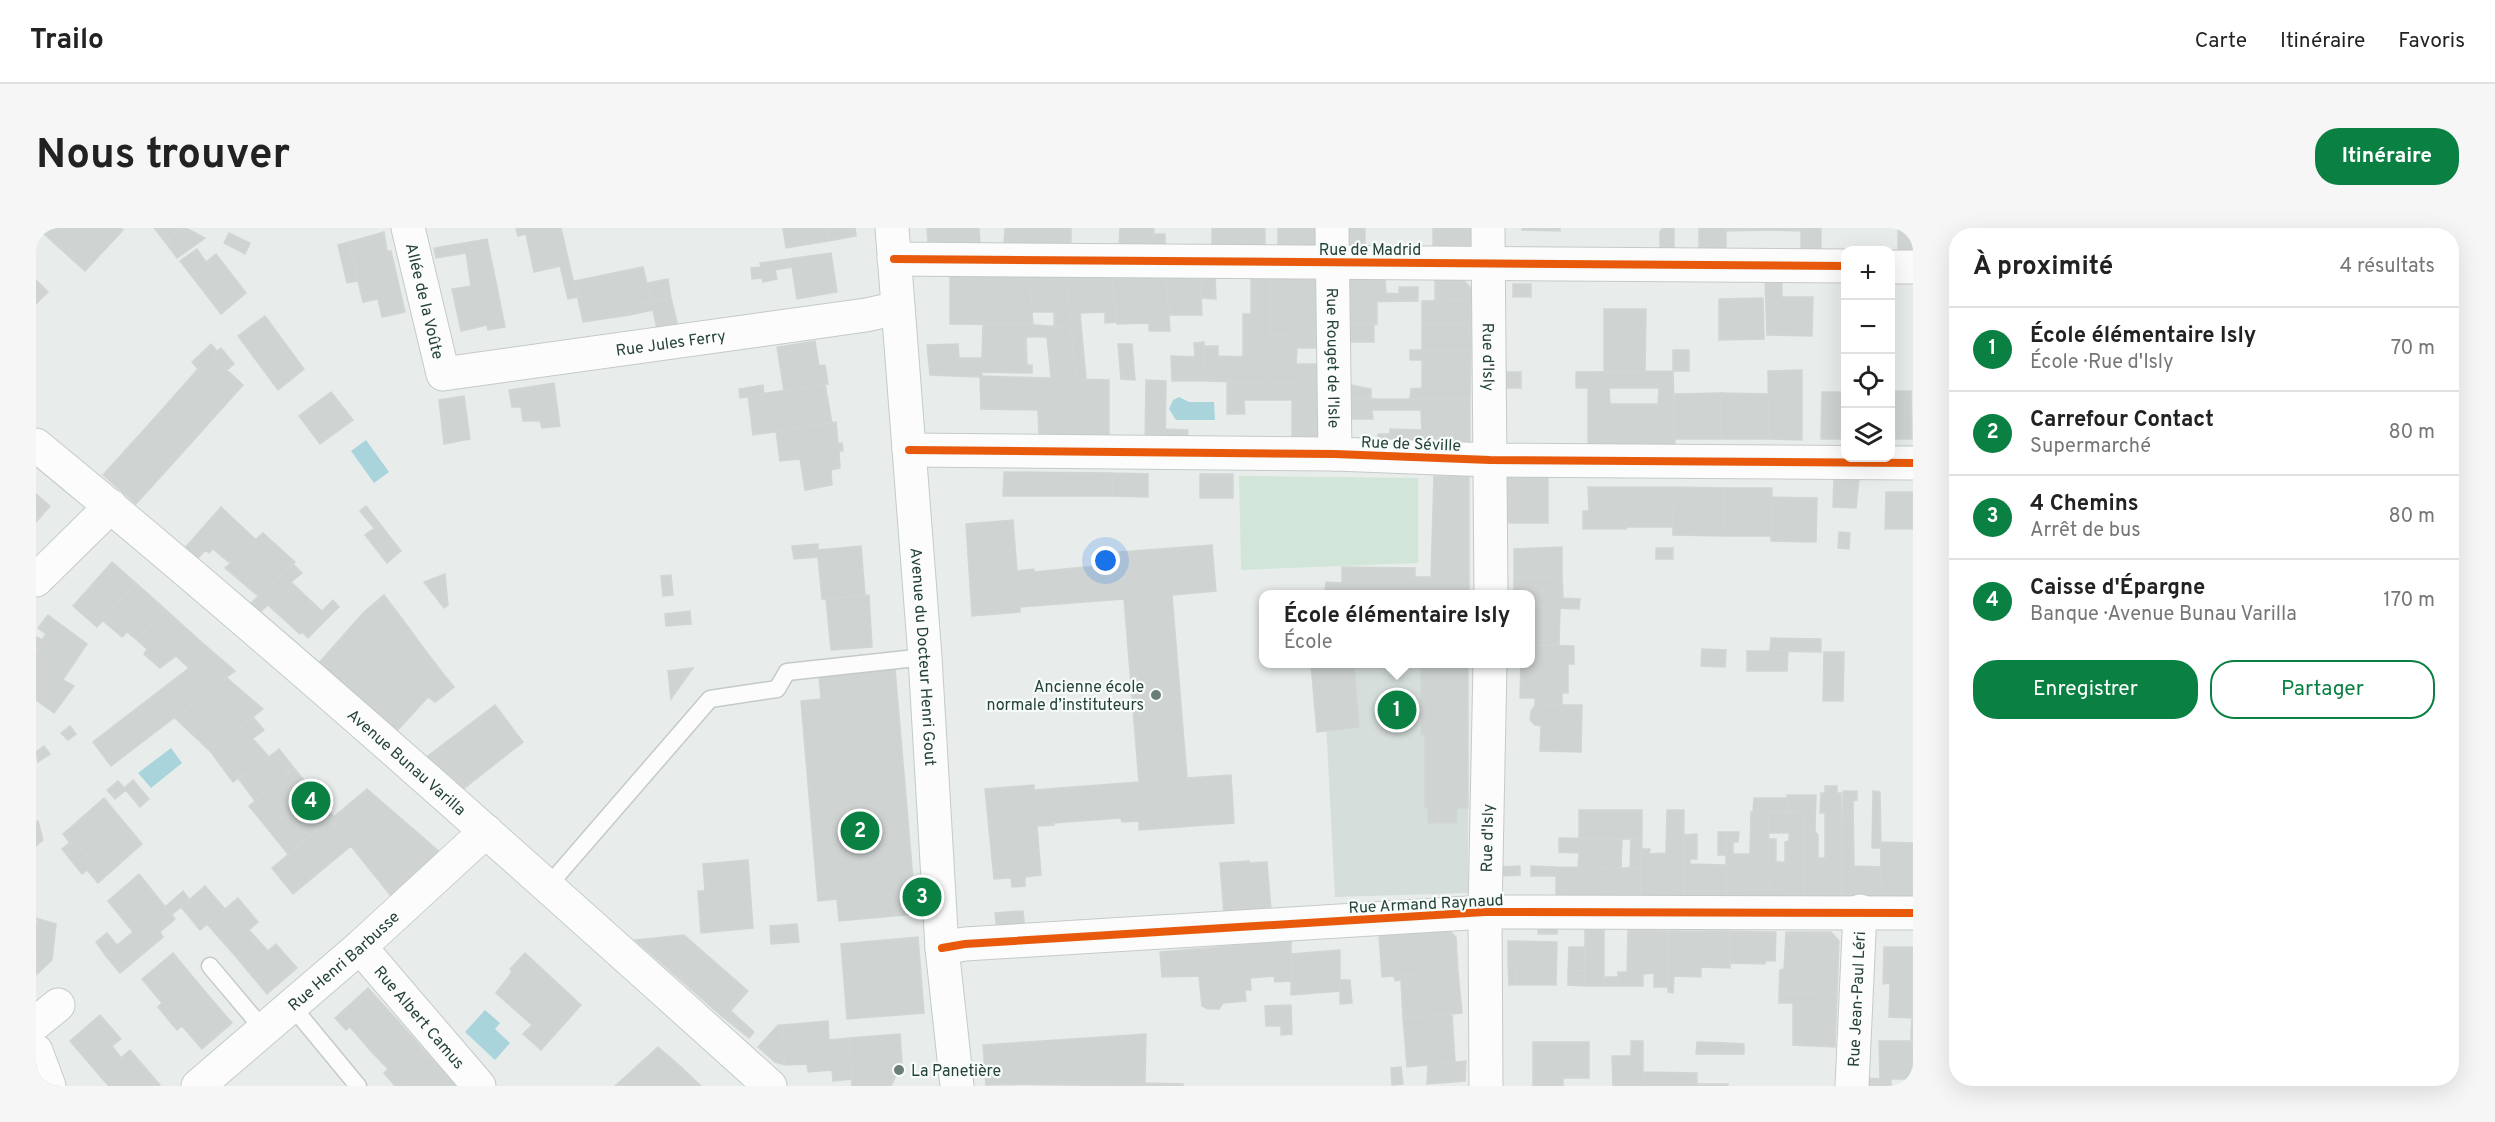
<!DOCTYPE html>
<html lang="fr">
<meta charset="utf-8">
<style>
:root{--surface:#fff;--page:#f6f6f6;--text:#222;--muted:#767676;--line:#e0e0e0;--accent:#0b8043}
body{margin:0;font-family:Overpass,sans-serif;background:var(--page);color:var(--text)}
.controls{position:absolute;right:18px;top:18px;display:grid;overflow:hidden;border-radius:12px;box-shadow:0 6px 24px #0002}
.controls button{width:54px;height:54px;display:grid;place-items:center;padding:0;border:0;border-bottom:2px solid var(--line);background:var(--surface);color:var(--text);font:30px sans-serif}
.you{position:absolute;left:1070px;top:333px;width:21px;height:21px;margin:-15px;border:4px solid #fff;border-radius:50%;background:#1a73e8;box-shadow:0 0 0 9px #1a73e833}
.badge{display:grid;place-items:center;width:39px;height:39px;border-radius:50%;background:var(--accent);color:#fff;font-size:20px;font-weight:700}
.pin{position:absolute;translate:-50% -50%;border:3px solid #fff;box-shadow:0 2px 6px #0006}
.popup{position:absolute;left:1223px;top:362px;width:276px;height:78px;box-sizing:border-box;display:grid;place-content:center;border-radius:12px;background:var(--surface);filter:drop-shadow(0 2px 4px #0005);font-size:20px;white-space:nowrap;color:var(--muted)}
.popup b{font-size:22px;color:var(--text)}
.popup::after{content:'';position:absolute;left:50%;top:100%;margin-left:-12px;border:12px solid transparent;border-top-color:var(--surface)}
.list{margin:0;padding:0;list-style:none}
h2{display:flex;justify-content:space-between;align-items:center;height:78px;margin:0;padding:0 24px;font-size:26px}
h2 small{font-size:20px;font-weight:400;color:var(--muted)}
.list li{display:grid;grid-template-columns:39px 1fr auto;gap:18px;align-items:center;box-sizing:border-box;height:84px;padding:0 24px;border-top:2px solid var(--line)}
.list b{display:block;font-size:22px;white-space:nowrap}
.list p{margin:0;font-size:20px;white-space:nowrap;color:var(--muted)}
.list em{font-size:20px;font-style:normal;color:var(--muted)}
.actions{display:flex;gap:12px;padding:18px 24px}
.actions a{flex:1;padding:14px 0;border:2px solid var(--accent);border-radius:24px;text-align:center;font-size:21px;color:var(--accent)}
.actions .main{background:var(--accent);color:#fff}
.icon{flex:none;width:33px;height:33px;fill:none;stroke:currentColor;stroke-width:2;stroke-linecap:round;stroke-linejoin:round}
.map{position:relative;flex:none;width:1877px;height:858px;overflow:hidden;border-radius:24px}
header{display:flex;align-items:center;gap:36px;box-sizing:border-box;height:84px;padding:0 30px;background:var(--surface);border-bottom:2px solid var(--line)}
header strong{font-size:28px}
nav{display:flex;gap:33px;margin-inline-start:auto;font-size:21px}
.intro{display:flex;align-items:center;justify-content:space-between;box-sizing:border-box;height:144px;padding:0 36px}
h1{margin:0;font-size:42px}
.button{padding:15px 27px;border-radius:24px;background:var(--accent);color:#fff;font-size:21px;font-weight:700}
main{display:flex;gap:36px;padding:0 36px}
aside{flex:1;background:var(--surface);border-radius:24px;box-shadow:0 6px 24px #0002}
.map>svg:first-child{display:block}
</style>
<header>
<strong>Trailo</strong>
<nav><a>Carte</a><a>Itinéraire</a><a>Favoris</a></nav>
</header>
<div class="intro"><h1>Nous trouver</h1><a class="button">Itinéraire</a></div>
<main>
<div class="map">
<svg width="1877" height="858" viewBox="0 0 1877 858">
<rect width="100%" height="100%" fill="#e8edeb"/>
<!-- built -->
<path fill="#d6dedb" d="M1287,436H1432V665L1299,669Z"/>
<!-- green -->
<path fill="#d1e6d8" d="M1203,248L1382,250V335L1205,342Z"/>
<!-- water -->
<path fill="#a9d4db" d="M1143,169L1153,174H1178L1179,192H1140L1133,181L1137,172Z
M330,212L353,244L338,255L315,223Z
M135,520L146,535L115,560L102,545Z
M449,782L464,795L459,801L474,815L459,832L429,804Z"/>
<!-- building -->
<path fill="#cfd4d2" stroke="#d1d6d4" stroke-width="1.5" fill-rule="evenodd" d="M0,0H85L87,2L49,43L7,5L0,13Z
M118,0H144L130,15Z
M144,0H150L169,10L141,30L130,15Z
M480,0H525L541,69L532,71L524,38L498,44L490,6L482,8Z
M747,0H790L793,13L750,20Z
M790,0H819L820,8L793,13Z
M891,0H943L944,16L892,15Z
M969,0H1035V17H968Z
M1084,0H1118L1117,18H1083Z
M1176,0H1229V19H1176Z
M1242,0H1281V19H1242Z
M1310,0H1329V21L1310,20Z
M1397,0H1435V22L1397,21Z
M1486,0H1524V3L1486,2Z
M1627,0H1638V22H1624V4Z
M1663,0H1690V22L1663,23Z
M1690,0H1737V2L1690,3Z
M1737,0H1785V22H1765V3L1737,2Z
M1862,0H1877V22H1862Z
M348,4L351,23H355L369,84L346,89L342,71L327,74L313,14Z
M193,5L214,15L209,26L188,15Z
M1117,6H1129V18H1117Z
M451,11L460,54L435,58L430,25L400,30L398,20Z
M313,14L322,53L311,55L302,17Z
M161,21L170,34L180,26L210,65L185,86L144,33Z
M795,25L801,64L761,71L756,39L739,42L741,51L727,54L726,50L716,51L715,40L725,39L724,35Z
M607,39L615,74L592,78L593,87L547,94L538,53Z
M914,44L993,45L997,97L914,96Z
M993,45H1030L1035,100L1018,99V84H996Z
M1030,45L1076,46L1080,94L1069,95V84L1044,85L1050,151H1040Z
M1076,46L1130,47L1134,103H1113V95L1081,96Z
M1130,47H1164L1166,87H1132Z
M1164,47H1179L1180,71L1165,70Z
M1215,47L1235,48L1233,155L1170,153L1168,118H1182V128L1207,129V86H1215Z
M1235,48H1281V108L1234,107Z
M1310,49L1349,50L1350,65L1363,66V59H1382V73L1310,74Z
M1399,50H1426L1434,59L1435,72L1399,73Z
M632,51L635,70L615,74L611,55Z
M1729,51H1746V69H1777L1776,108L1731,107Z
M0,52L12,64L0,76Z
M460,54L469,99L452,102L451,97L425,103L416,61Z
M1477,56H1495V69H1477Z
M635,70L642,98L621,100L615,74Z
M1727,70L1728,111L1683,112V71Z
M1435,72V96H1386V73Z
M615,74L617,82L593,87L592,78Z
M1310,74H1341V96H1310Z
M1568,81H1610L1609,144H1568Z
M229,88L268,141L242,162L202,108Z
M947,96H988L990,145L946,144V148L944,149L894,147L891,117L922,116L923,130H946Z
M988,96L1035,100L1040,151L1015,150L1011,109H990L991,137H996V145H990Z
M1310,96H1338V114H1310Z
M1386,96H1435V122L1386,123Z
M1234,107L1281,108V120H1261L1260,136H1281L1282,156L1233,155Z
M779,113L783,138L789,137L792,156L748,163L741,119Z
M1168,114L1170,153H1136L1135,128L1159,129L1158,115Z
M175,116L181,123L176,128L207,157L156,214L123,185L162,141L156,134Z
M1082,116H1096L1099,152L1085,151Z
M185,120L198,136L191,142L176,128Z
M1374,122H1435L1434,171H1374L1375,161L1386,160V132H1374Z
M1637,122H1653V143H1637Z
M1766,142V212L1733,211L1732,143Z
M1637,143L1639,221L1552,220V160H1540V144ZM1573,160H1623L1622,176H1574Z
M1466,144H1485V160H1466Z
M946,148L1073,152V217L1003,208L1002,182L945,181L944,149Z
M1110,152L1130,153L1129,217H1109Z
M1191,154L1282,156L1281,218H1256V172H1208L1209,186H1191Z
M518,155L524,198L506,200L504,193H487L485,179H476L473,162Z
M789,156L796,195L717,207L712,168Z
M1310,156L1335,161V171H1310Z
M727,157L728,166L704,170L703,161Z
M1854,163H1875L1876,211H1854Z
M295,164L317,192L284,216L263,188Z
M1786,164H1810V211H1785Z
M1685,165L1732,166L1733,211H1685Z
M1685,165V211H1638V166Z
M428,168L434,211L408,216L403,172Z
M1310,171H1434V219H1342V206H1354V201L1386,202L1385,182H1336L1337,191H1310Z
M123,185L156,214L100,276L67,247Z
M800,194L802,216L806,215L807,223H803L804,240L795,242L796,257L769,262L764,231L744,233L740,203Z
M1129,201L1152,202L1151,217H1129Z
M968,244L1077,245V268H967Z
M1077,245L1112,246V269L1077,268Z
M1164,246H1197V270H1164Z
M1398,248H1433V366H1289L1290,354L1306,355V339L1379,340V349H1395Z
M1467,249H1512V295H1467Z
M1798,251H1823L1820,280L1797,279Z
M1552,259H1591L1590,301H1547V283H1553Z
M1591,259H1636V299H1590Z
M1636,259L1688,260L1687,308L1637,307Z
M1688,260H1736L1735,308H1687Z
M1850,264H1877V301H1849Z
M0,266L14,278L0,294Z
M1736,269L1781,270L1780,314L1735,313Z
M330,278L344,296L338,300L324,283Z
M185,279L220,312L194,335L177,321L173,325L170,322L162,330L149,320Z
M977,292L981,343L998,341V344L1069,337V334L1085,332L1084,324L1176,317L1180,363L1136,367L1151,550L1195,547L1198,595L1103,602V593L1086,594L1085,590L1017,595L1018,597L1001,598L1005,647L989,649V658L976,659L975,650L958,651L949,561L998,557V562L1103,554L1088,371L984,379V384L936,388L930,296Z
M344,296L365,323L351,335L329,307Z
M1803,304L1814,305L1813,321L1802,320Z
M227,305L259,334L222,368L189,340Z
M782,316V322L825,318L829,367L786,371L782,329L758,331L756,318Z
M1526,319V350L1478,348V321Z
M1620,320H1637V331H1620Z
M76,334L100,355L61,399L37,378Z
M257,336L266,345L255,354L274,372L286,383L297,372L303,379L272,410L266,404L264,406L232,377L223,385L214,376Z
M409,346L412,377L408,380L388,354Z
M635,347L637,367L627,368L625,348Z
M1478,348L1526,350L1527,370L1544,371L1543,381L1494,379V366H1478Z
M100,355L129,381L101,412L91,404L86,409L66,392Z
M348,367L364,388L359,395L372,412L368,420L378,428L389,422L409,448L400,462L406,469L399,474L392,469L360,504L282,436L327,385Z
M833,367L836,419L795,422L790,371Z
M1494,379L1524,380L1523,417H1494Z
M129,381L162,411L124,440L108,426L111,421L101,412Z
M654,383L655,396L630,398L629,386Z
M12,387L51,416L30,447L0,420V410L1,409L6,412L10,406L2,400Z
M364,388L389,422L378,428L368,420L372,412L359,395Z
M1735,410L1785,411V424L1734,423Z
M162,411L199,443L75,538L57,514L153,440L140,428Z
M1494,417L1538,418V436H1532V465H1526V477L1499,478V470H1484L1485,436H1494Z
M2,421L30,447L27,452L38,458L18,485L0,472V424Z
M1666,421L1690,422L1689,439L1665,438Z
M1711,423H1752L1751,443H1711Z
M1788,424H1808L1807,473H1787Z
M1275,436H1318L1323,499L1281,504Z
M1385,436H1432V580H1421V595H1392V580H1389V507H1385Z
M657,440L635,471L632,443Z
M859,441L880,686L803,693L801,671L782,673L765,473L785,471L783,447Z
M409,448L418,459L406,469L400,462Z
M191,450L227,481L174,523L139,490Z
M459,477L487,514L426,562L389,530Z
M1526,477H1546L1545,524L1504,523L1505,498L1499,497L1494,492L1495,483L1499,478Z
M217,489L228,502L213,513L229,532L238,525L254,544L227,566L210,545L197,554L174,523Z
M34,498L40,506L32,512L25,505Z
M217,511L233,529L229,532L213,513Z
M8,518L14,526L2,534L0,524Z
M243,521L258,540L254,544L238,525Z
M258,540L297,588L252,626L213,578Z
M210,545L227,566L219,573L202,550Z
M97,552L113,571L104,579L88,560Z
M82,553L90,562L79,571L71,562Z
M1789,558H1801V565H1805L1806,670H1768V584L1751,585V567H1780L1779,604L1782,607V630H1789V585H1784L1785,565H1789Z
M331,561L406,626L355,668L294,592Z
M1807,563H1821V572L1817,573L1818,638L1845,639L1844,671L1806,670Z
M1837,563L1844,564L1845,620H1836Z
M68,570L106,616L62,655L51,642L58,636L46,621L42,625L27,606Z
M1718,570H1751V585L1733,584L1732,670L1690,669V604H1703L1702,614H1697V626H1714L1715,584H1717Z
M1543,582H1606V611L1543,610Z
M1631,582H1648L1647,669H1605V621H1614L1613,626L1630,625Z
M1733,584H1768V670H1732V611H1740V634H1749V614L1753,613V605H1733Z
M294,592L315,618L257,666L236,640Z
M2,593L7,612L0,618V594Z
M1682,604H1690V627H1682Z
M1661,606V631H1654V636L1690,637V669H1647V607Z
M1523,610L1586,611L1585,640L1542,639L1543,625L1523,624Z
M1595,611H1606L1605,640H1594Z
M34,614L42,625L46,621L58,636L46,646L26,621Z
M1845,614L1877,615V671H1844Z
M712,632L717,700L665,705L662,663H669L667,636Z
M1213,633V635L1231,634L1235,682L1188,686L1184,635Z
M1484,638V647L1464,648V639Z
M1495,638L1520,639L1521,648H1495Z
M1520,639L1605,640V669L1520,668Z
M103,646L139,691L124,704L127,709L89,741L74,723L97,704L72,673Z
M169,658L189,681L164,702L145,679Z
M147,663L154,672L135,687L129,679Z
M202,670L222,694L213,702L222,712L201,730L171,696Z
M987,683L989,702L961,705L959,685Z
M0,690L20,696L16,732L1,746L0,695L2,694Z
M761,696L763,714L735,716L734,698Z
M1412,701L1420,709L1422,743L1346,749L1343,707Z
M1502,701H1521V706H1502Z
M1549,702H1568V724L1549,725Z
M1592,702L1632,703L1631,759H1618V745L1607,746V758H1582V744H1591Z
M1632,703H1694V740L1665,739V749L1638,748L1637,765L1632,764Z
M1694,703L1740,704L1739,733H1729V736L1694,735Z
M1750,704H1795L1803,713L1801,766L1743,765L1744,742L1748,741Z
M71,705L81,717L69,727L60,714Z
M648,707L712,763L688,790L599,712Z
M882,709L888,785L811,791L805,716Z
M222,712L232,723L240,716L261,740L231,766L201,730Z
M1255,713V753L1239,754L1238,748L1214,750L1215,762H1209L1210,773L1187,775L1183,781H1172L1166,778L1163,748L1126,749L1124,724Z
M1472,713L1521,714L1520,757H1480L1481,734H1472Z
M1533,719H1549V743H1532Z
M1848,719H1877V804H1875L1876,790L1853,789L1854,755L1847,756Z
M1304,722V763L1255,767V726Z
M74,723L89,741L84,745L69,727Z
M1568,724V758H1549V725Z
M137,725L166,760L131,790L122,779L126,775L106,751Z
M489,725L545,777L505,822L487,806L496,797L460,765L476,744L474,741Z
M1472,734H1481L1480,757H1473Z
M1422,743L1426,785L1367,790L1365,752L1359,753L1358,748Z
M1532,743H1549V758L1532,757Z
M1568,749H1582V758H1568Z
M1304,752H1314L1316,775L1304,776Z
M166,760L196,795L166,821L146,798L141,802L131,790Z
M332,760L363,794L333,821L314,799L310,802L299,790Z
M1743,765L1801,766L1799,819L1757,817V775H1743Z
M1255,777L1256,806L1245,807V798H1230L1229,778Z
M695,783L718,804L713,810L688,790Z
M64,787L85,811L76,818L85,830L64,848L34,813Z
M1416,787L1419,834L1371,839L1367,790Z
M792,793L793,812L813,810L816,851L797,853L796,842L772,844L771,836L749,837L747,797Z
M363,794L393,828L359,858L348,845L352,841L333,821Z
M742,797H747L749,837L739,834L722,819Z
M1875,804H1877V851H1855V858H1831V850L1844,851L1843,813H1875Z
M864,806L866,835L855,858H816L813,810Z
M1110,806L1109,853L950,857L947,817Z
M1595,813H1607V828H1595Z
M1497,814H1553V850L1497,849Z
M1661,814L1692,815V826H1660Z
M1692,815L1708,816V826H1692Z
M622,819L644,838L665,858H579Z
M94,822L124,857L123,858H73L64,848Z
M393,828L420,858H359Z
M1576,828H1607V858H1577Z
M1430,833L1429,853L1391,856L1392,837Z
M1365,839L1367,856L1356,857L1355,840Z
M1607,844L1661,845V856H1692V858H1607Z
M1497,849L1527,850V858H1497Z
M1109,853V858L962,856H992Z
M1110,855L1147,856V858H1109Z"/>
<g fill="none" stroke-linecap="round" stroke-linejoin="round">
<!-- lane casing -->
<g stroke="#c5cac8" stroke-width="19">
<path id="lane" d="M512,658L674,471L741,461L751,444L889,429
M174,738L227,801
M255,777L322,858"/>
</g>
<!-- street casing -->
<g stroke="#c5cac8" stroke-width="35">
<g id="street">
<path id="s1" d="M372,0L407,146L830,87L862,80"/>
<path id="s2" d="M1296,0L1299,226"/>
<path id="s3" d="M1452,0L1455,366"/>
<path d="M858,31L1810,38"/>
<path d="M1854,39H1877"/>
<path d="M873,222L1299,226L1454,232L1877,235"/>
<path d="M0,352L75,278"/>
<path id="s4" d="M324,719L443,858"/>
<path d="M906,720L929,716L1449,684L1877,685"/>
<path d="M0,795L22,777"/>
<path d="M0,823L13,858"/>
<path id="s5" d="M162,858L324,719L450,603"/>
<path id="s6" d="M1450,858L1449,684L1454,436"/>
<path id="s7" d="M1816,858L1824,683"/>
</g>
</g>
<!-- secondary casing -->
<g stroke="#c3cbc8" stroke-width="35">
<g id="secondary">
<path id="s8" d="M856,0L889,429L906,720L921,858"/>
<path id="s9" d="M0,217C251,423 493,641 734,858"/>
</g>
</g>
<!-- lane -->
<use href="#lane" stroke="#fcfcfc" stroke-width="16"/>
<!-- street -->
<use href="#street" stroke="#fcfcfc" stroke-width="33"/>
<!-- secondary -->
<use href="#secondary" stroke="#fcfcfc" stroke-width="33"/>
<!-- cycleway casing -->
<g stroke="#f7fbf9" stroke-width="11">
<path id="cycleway" d="M858,31L1810,38
M873,222L1299,226L1454,232L1877,235
M906,720L929,716L1449,684L1877,685"/>
</g>
<!-- cycleway -->
<use href="#cycleway" stroke="#e8590c" stroke-width="8"/>
</g>
<!-- markers -->
<g fill="#697e78" stroke="#f7fbf9" stroke-width="2">
<circle cx="1120" cy="467" r="6"/>
<circle cx="863" cy="842" r="6"/>
</g>
<g text-anchor="middle" stroke-width="4.5" stroke-linejoin="round" paint-order="stroke">
<!-- street labels -->
<g font-size="16" fill="#24423a" stroke="#f7fbf9">
<text x="1334" y="27">Rue de Madrid</text>
<text dy="6" stroke="none"><textPath href="#s1" startOffset="75">Allée de la Voûte</textPath></text>
<text dy="6" stroke="none"><textPath href="#s1" startOffset="380">Rue Jules Ferry</textPath></text>
<text dy="6" stroke="none"><textPath href="#s3" startOffset="129">Rue d'Isly</textPath></text>
<text dy="6" stroke="none"><textPath href="#s2" startOffset="130">Rue Rouget de l'Isle</textPath></text>
<text transform="translate(1375 215) rotate(2)" y="6">Rue de Séville</text>
<text dy="6" stroke="none"><textPath href="#s8" startOffset="430">Avenue du Docteur Henri Gout</textPath></text>
<text dy="6" stroke="none"><textPath href="#s9" startOffset="488">Avenue Bunau Varilla</textPath></text>
<text dy="6" stroke="none"><textPath href="#s6" startOffset="248">Rue d'Isly</textPath></text>
<text transform="translate(1390 675) rotate(-3)" y="6">Rue Armand Raynaud</text>
<text dy="6" stroke="none"><textPath href="#s5" startOffset="192">Rue Henri Barbusse</textPath></text>
<text dy="6" stroke="none"><textPath href="#s7" startOffset="87">Rue Jean-Paul Léri</textPath></text>
<text dy="6" stroke="none"><textPath href="#s4" startOffset="92">Rue Albert Camus</textPath></text>
</g>
<!-- poi labels -->
<g font-size="16" fill="#24423a" stroke="#f7fbf9" text-anchor="end">
<text x="1108" y="464">Ancienne école<tspan x="1108" dy="18">normale d’instituteurs</tspan></text>
<text x="875" y="848" text-anchor="start">La Panetière</text>
</g>
</g>
</svg>
<div class="controls">
<button>+</button>
<button>−</button>
<button><svg class="icon" aria-label="locate" viewBox="0 0 24 24"><circle cx="12" cy="12" r="6"/><path d="M12 2v4M12 18v4M2 12h4M18 12h4"/></svg></button>
<button><svg class="icon" aria-label="layers" viewBox="0 0 24 24"><path d="M12 4l9 5-9 5-9-5zM3 14l9 5 9-5"/></svg></button>
</div>
<div class="you"></div>
<div class="pin badge" style="left:1361px;top:482px">1</div>
<div class="popup"><b>École élémentaire Isly</b>École</div>
<div class="pin badge" style="left:824px;top:603px">2</div>
<div class="pin badge" style="left:886px;top:669px">3</div>
<div class="pin badge" style="left:275px;top:573px">4</div>
</div>
<aside>
<h2>À proximité<small>4 résultats</small></h2>
<ul class="list">
<li><span class="badge">1</span><div><b>École élémentaire Isly</b><p>École · Rue d'Isly</p></div><em>70 m</em></li>
<li><span class="badge">2</span><div><b>Carrefour Contact</b><p>Supermarché</p></div><em>80 m</em></li>
<li><span class="badge">3</span><div><b>4 Chemins</b><p>Arrêt de bus</p></div><em>80 m</em></li>
<li><span class="badge">4</span><div><b>Caisse d'Épargne</b><p>Banque · Avenue Bunau Varilla</p></div><em>170 m</em></li>
</ul>
<div class="actions"><a class="main">Enregistrer</a><a>Partager</a></div>
</aside>
</main>
